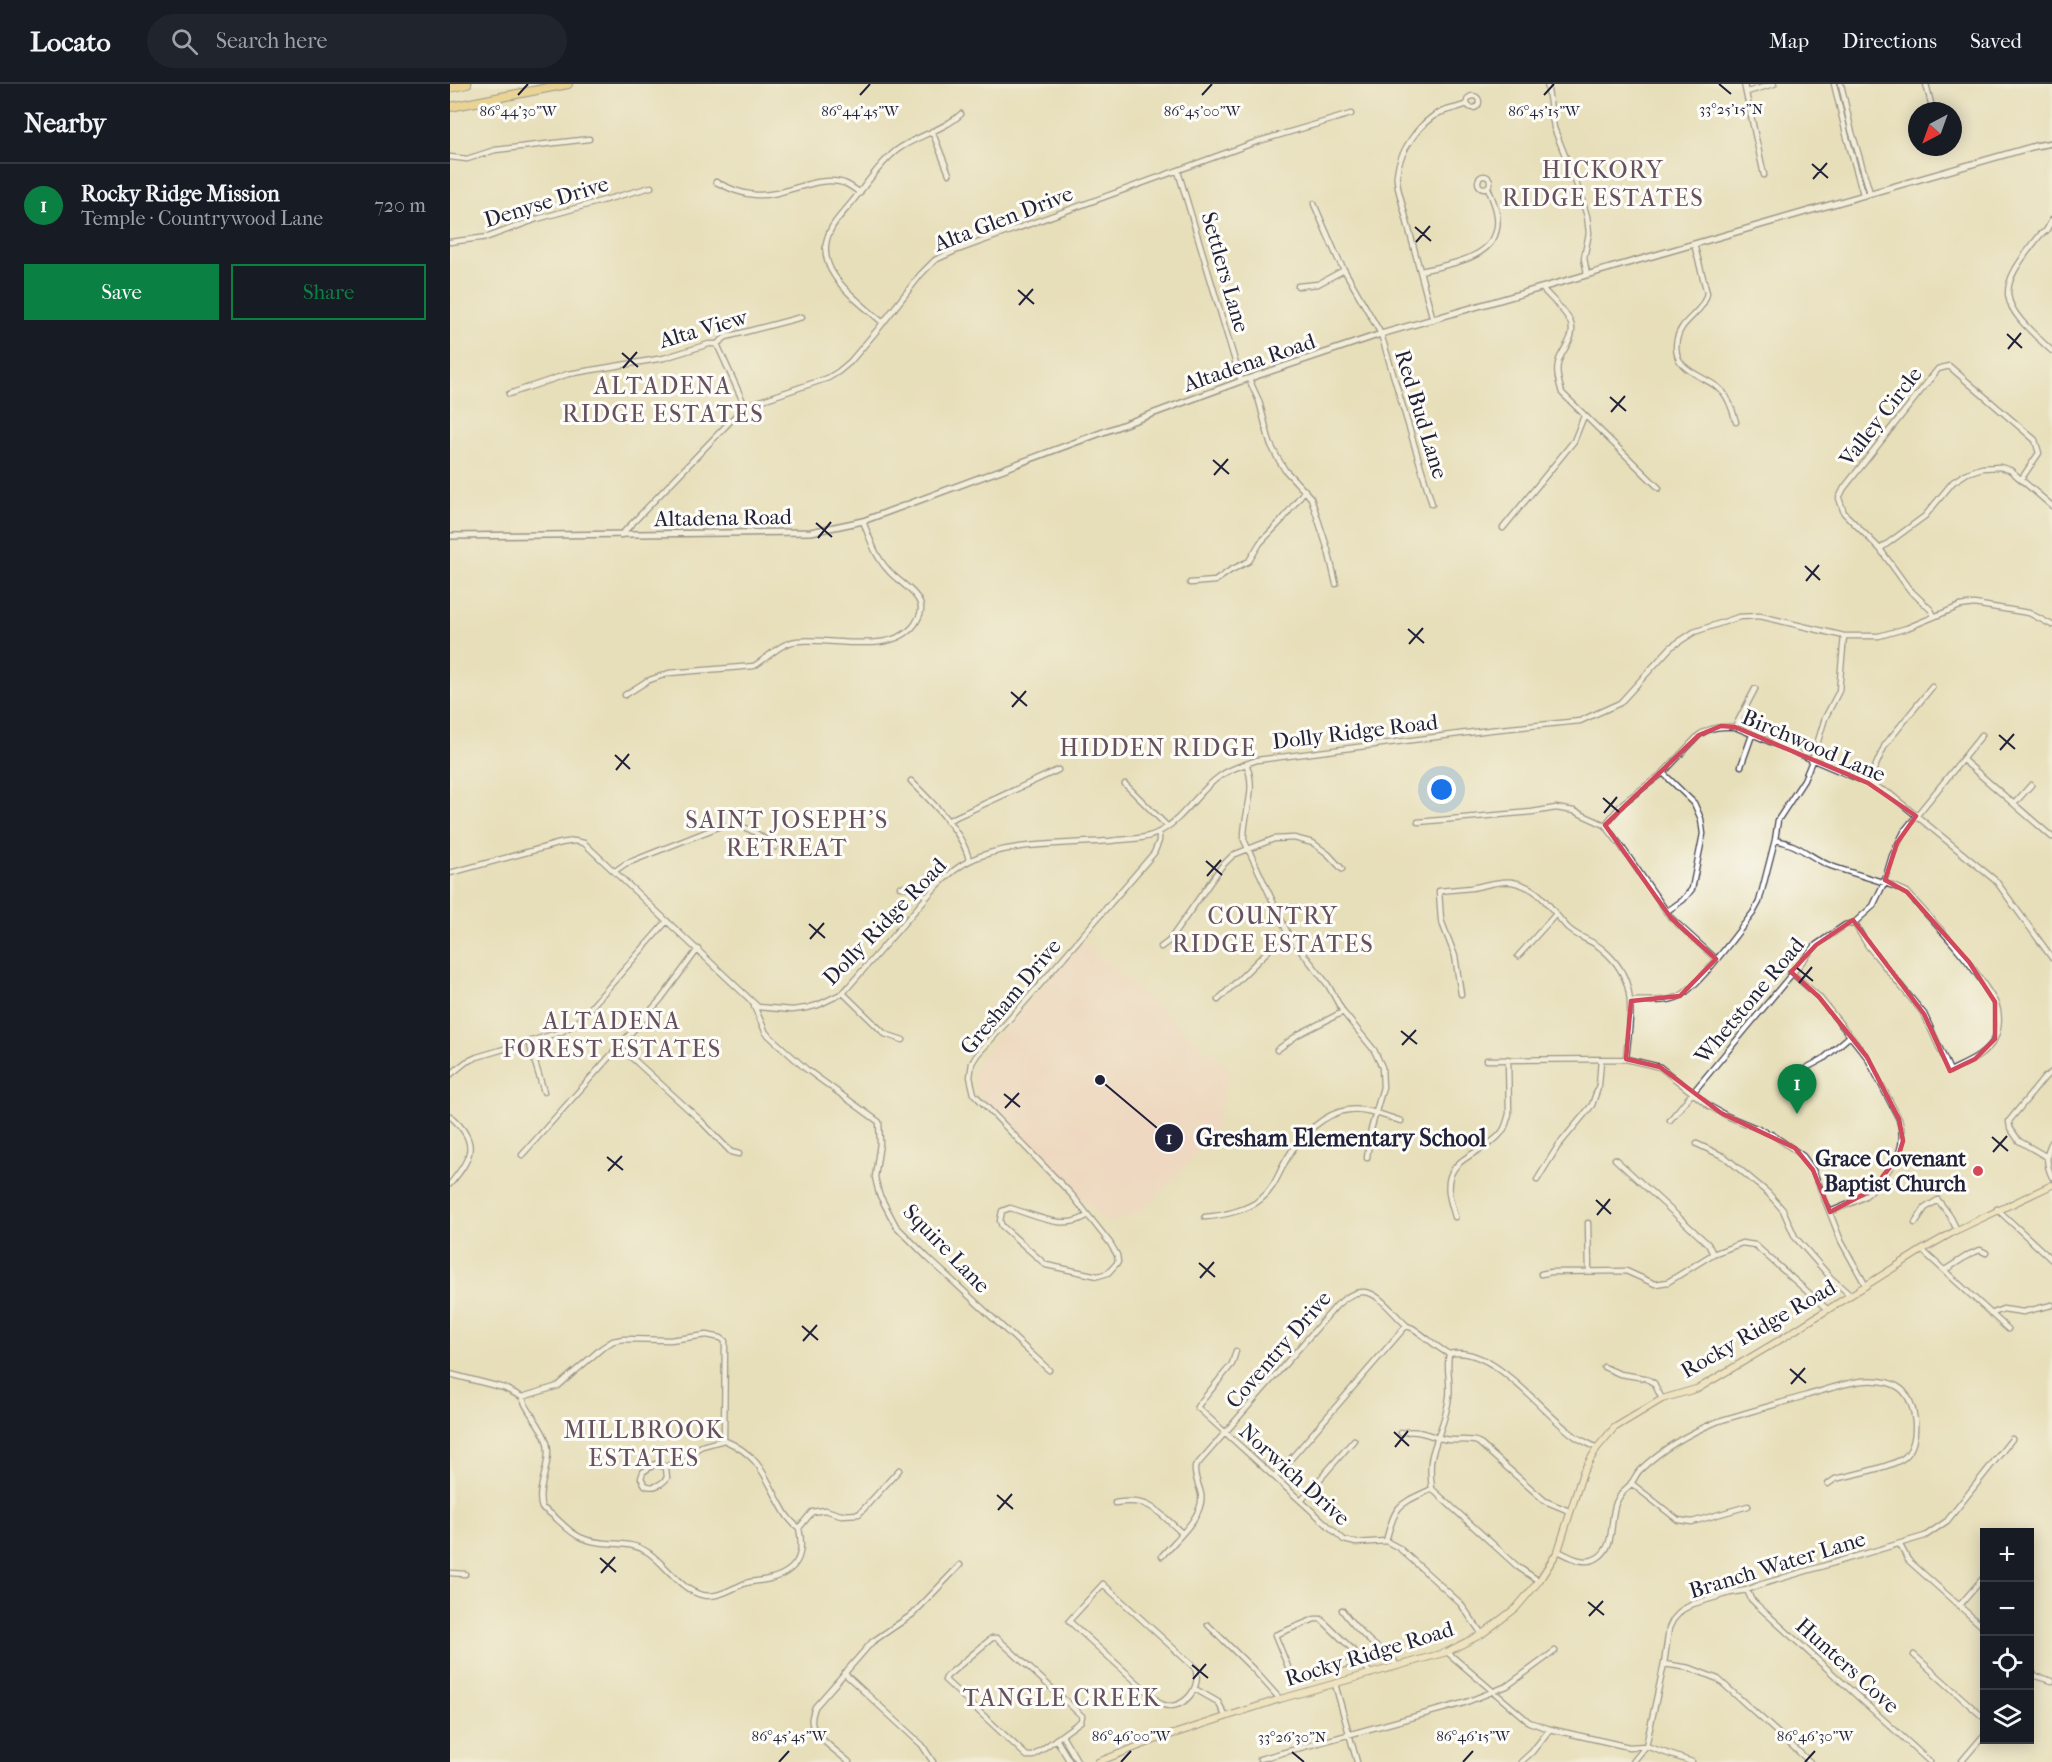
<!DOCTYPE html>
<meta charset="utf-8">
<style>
:root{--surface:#171b24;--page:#20242c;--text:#f1f3f6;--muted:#9ea1a6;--line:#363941;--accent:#0b8043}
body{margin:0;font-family:"IM FELL French Canon",serif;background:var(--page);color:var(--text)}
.controls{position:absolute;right:18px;bottom:18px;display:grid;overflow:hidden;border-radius:0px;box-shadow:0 3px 15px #0003}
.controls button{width:54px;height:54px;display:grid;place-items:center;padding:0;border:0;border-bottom:2px solid var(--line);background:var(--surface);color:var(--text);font:30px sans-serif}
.compass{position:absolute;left:1458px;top:18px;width:54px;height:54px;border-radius:50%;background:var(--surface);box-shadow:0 3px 15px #0003;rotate:221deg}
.you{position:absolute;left:992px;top:706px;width:21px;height:21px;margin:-15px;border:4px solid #fff;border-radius:50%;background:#1a73e8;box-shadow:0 0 0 9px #1a73e833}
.badge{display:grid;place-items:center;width:39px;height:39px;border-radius:50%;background:var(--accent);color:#fff;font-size:20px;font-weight:700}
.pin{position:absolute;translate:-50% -50px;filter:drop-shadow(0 2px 3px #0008)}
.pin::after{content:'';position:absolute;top:32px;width:21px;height:18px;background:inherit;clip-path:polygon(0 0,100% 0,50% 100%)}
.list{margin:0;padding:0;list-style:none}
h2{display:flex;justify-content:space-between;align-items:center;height:78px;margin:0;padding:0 24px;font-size:26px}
h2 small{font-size:20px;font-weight:400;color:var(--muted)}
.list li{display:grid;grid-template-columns:39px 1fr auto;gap:18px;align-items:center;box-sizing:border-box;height:84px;padding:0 24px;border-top:2px solid var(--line)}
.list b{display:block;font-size:22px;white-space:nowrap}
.list p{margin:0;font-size:20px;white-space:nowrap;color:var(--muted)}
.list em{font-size:20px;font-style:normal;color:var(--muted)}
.actions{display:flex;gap:12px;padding:18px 24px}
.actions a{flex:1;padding:14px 0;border:2px solid var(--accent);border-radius:0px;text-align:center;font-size:21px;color:var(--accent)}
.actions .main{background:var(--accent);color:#fff}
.icon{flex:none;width:33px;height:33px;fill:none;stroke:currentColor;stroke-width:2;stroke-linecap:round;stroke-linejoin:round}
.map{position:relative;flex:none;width:1602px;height:1678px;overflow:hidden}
header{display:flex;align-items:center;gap:36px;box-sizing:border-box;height:84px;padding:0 30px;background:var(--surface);border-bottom:2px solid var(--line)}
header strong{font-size:28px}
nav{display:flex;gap:33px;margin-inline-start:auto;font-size:21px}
.search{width:420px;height:54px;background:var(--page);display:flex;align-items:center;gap:15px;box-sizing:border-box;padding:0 21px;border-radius:33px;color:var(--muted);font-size:22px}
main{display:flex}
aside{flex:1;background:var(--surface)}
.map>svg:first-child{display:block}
</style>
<header>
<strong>Locato</strong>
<div class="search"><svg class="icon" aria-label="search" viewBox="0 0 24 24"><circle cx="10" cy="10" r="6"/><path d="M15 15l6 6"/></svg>Search here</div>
<nav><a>Map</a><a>Directions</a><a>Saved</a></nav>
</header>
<main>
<aside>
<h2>Nearby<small></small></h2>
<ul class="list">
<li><span class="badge">1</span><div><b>Rocky Ridge Mission</b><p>Temple · Countrywood Lane</p></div><em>720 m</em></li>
</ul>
<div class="actions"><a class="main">Save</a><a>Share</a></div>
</aside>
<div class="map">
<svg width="1602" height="1678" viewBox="0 0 1602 1678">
<rect width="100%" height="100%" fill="#fdfcf7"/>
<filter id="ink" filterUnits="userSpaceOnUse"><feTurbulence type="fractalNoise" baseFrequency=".0167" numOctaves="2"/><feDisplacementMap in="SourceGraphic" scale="12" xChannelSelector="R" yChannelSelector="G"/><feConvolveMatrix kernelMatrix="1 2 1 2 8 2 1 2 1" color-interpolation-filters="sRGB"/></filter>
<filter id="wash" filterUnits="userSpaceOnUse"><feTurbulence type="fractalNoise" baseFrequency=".008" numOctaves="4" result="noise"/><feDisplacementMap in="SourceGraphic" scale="24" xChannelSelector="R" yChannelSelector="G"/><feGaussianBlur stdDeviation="1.35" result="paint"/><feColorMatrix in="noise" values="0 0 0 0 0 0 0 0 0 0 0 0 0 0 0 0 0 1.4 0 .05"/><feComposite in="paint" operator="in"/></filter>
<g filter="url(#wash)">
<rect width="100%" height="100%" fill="#e7dfba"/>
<!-- built -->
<path fill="#f7d1c9" d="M632,857L780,986L763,1051L693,1126L658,1139L584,1069L527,1008L523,993L528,976Z"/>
</g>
<g filter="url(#ink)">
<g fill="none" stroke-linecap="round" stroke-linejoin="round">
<!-- minor casing -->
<g stroke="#403e4e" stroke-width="7">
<path id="minor" d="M1097,0L1104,44L1128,104L1137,132L1139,149L1134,174L1137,190
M1294,0L1314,91
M1384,0L1396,50L1413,110
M1391,0L1401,45L1420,109
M1476,0L1483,27
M1297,8L1324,0
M1017 18a6 6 0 1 1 12 0a6 6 0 1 1-12 0Z
M482,47L499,90
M0,73L17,75L45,66L139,55
M728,87L791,297
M1028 98a6 6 0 1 1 12 0a6 6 0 1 1-12 0Z
M266,98C279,104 291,110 306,111C335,113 367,90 394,99C399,101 405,105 410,109
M864,120L888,175L931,250L982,420
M1602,136L1596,147L1591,150C1544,208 1547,217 1602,267
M0,158L38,153L87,135L201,103
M1244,160L1257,209C1253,230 1231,235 1227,255C1220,290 1257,290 1273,308C1280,316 1283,328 1286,338
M970,187C1004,179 1057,173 1046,126C1044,118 1041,111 1038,104
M848,202L868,200L894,186
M1092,204C1100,214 1114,225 1120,237C1127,252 1114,263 1109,276C1105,288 1109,298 1112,309L1209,404
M983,236L948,104C948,100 946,94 947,90C949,68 970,38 989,29C998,25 1008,24 1017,20
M433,239C408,216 361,187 380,147C384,137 395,127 402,118C416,101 429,80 447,66C466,52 494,46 511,30
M267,260L295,322
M799,295L809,317L820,359L827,373L835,386L861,414L878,466L886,500
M59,310L118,290L214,274L259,260H267L276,253L352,233
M1053,444L1124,357L1134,332
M171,451L295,322L378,294L388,288L400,278L429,244L471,190L485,176L505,167L806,58L901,30
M1430,465L1475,432L1503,398L1517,389L1532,384L1550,383L1560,386L1602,422
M740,499L765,497L781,486L799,477L810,459L833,435L855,406
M1484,532L1481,526L1459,505L1430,465L1394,429L1389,414L1394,404L1488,285L1499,282L1585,356L1589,369L1572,394
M175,611L197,597L219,589L304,582C318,574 330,559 347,557C381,553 442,572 465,540C469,533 473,527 470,519C465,506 447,497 438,486C425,472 420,455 413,437
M1285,643L1305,605
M1513,676L1602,753
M797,682C807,708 793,730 794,756L838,850L878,901L893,928L924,966L932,983L933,1003L920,1049L917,1074
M1291,682L1302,651
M1213,689L1244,719L1251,735L1253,750L1242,805L1233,816L1216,828
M461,697C481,717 513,748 519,776
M1418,699L1435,661L1482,603
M675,700L717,742
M1564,720L1581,701
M497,737L608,686
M968,738L1082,728L1106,724L1124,727L1155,741L1171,762L1221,834L1266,875
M1155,741L1173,719L1213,689L1249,651C1261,643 1272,642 1285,643L1418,699L1440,710L1546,797L1602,874
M1325,756C1350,760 1360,774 1381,782C1406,791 1433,796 1457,808C1482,837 1510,864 1531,896C1536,904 1542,912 1546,920C1550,930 1550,945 1544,956C1535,972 1516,979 1500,987L1474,930L1418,862L1404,839
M165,787L175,780L271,742C294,738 307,749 325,763
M0,789L111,759L124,757L134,759L308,923L342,926L357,924L368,921L393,909L483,806C494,795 505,784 519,777C556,758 618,760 660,757C675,755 695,756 709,748C734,735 747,708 770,692C781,684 794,681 807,676L1040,646L1130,637L1170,619L1221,563L1244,548L1289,533L1310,532L1394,552H1429L1457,544L1510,522L1524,520L1579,529L1602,541
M450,803C462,803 468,804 476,813
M711,863L719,857L771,783L783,771L824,755L844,754L863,759L878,770L892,785
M1068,872L1106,830
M1341,888L1369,913L1417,973L1449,1035C1457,1061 1448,1076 1431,1095C1426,1101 1421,1108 1415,1112C1404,1119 1391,1123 1380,1128
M393,909L435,950L453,956
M1011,910L1005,872L991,836L989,807C1000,806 1011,805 1021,804C1034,802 1049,796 1062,798C1092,804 1098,823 1117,843C1126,853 1142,856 1152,865C1190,896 1180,931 1176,975
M768,916L831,854L838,850
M1181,917C1196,916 1214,919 1228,913C1249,903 1287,849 1303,829L1309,818L1325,756L1328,736L1354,696L1362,677L1375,634L1389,607L1394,552
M304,922L316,949L356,985L429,1038L430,1059L425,1093L429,1110L446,1142L478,1174L599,1286
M79,959L94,1008
M169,962L249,1035L281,1068L289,1070
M827,966L849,950L893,928
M1037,976L1176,975L1210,983L1259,1022L1277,1032L1323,1051L1353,1072L1363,1086L1391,1157L1416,1202
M1358,983L1373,975L1400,952
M0,991L16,978L27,973L111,948L128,938L217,837
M0,1032C30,1058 22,1074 0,1100
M1220,1036L1366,861L1395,841L1404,839L1423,822L1434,799L1442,772L1455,746L1532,651
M1602,1058C1595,1070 1596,1081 1602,1093
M1247,1060L1275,1073L1318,1109L1333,1126L1345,1153L1381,1194L1400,1211
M72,1071L211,915L248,865
M1597,1073L1569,1057L1560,1044L1559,1037L1595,993L1602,988
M1165,1075L1258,1160L1263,1170
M1087,1096L1108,1062L1142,1021L1149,1001L1151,976
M1547,1125L1602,1176
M638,1131C615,1148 585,1131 560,1124L552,1127L550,1137L552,1142L596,1181L648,1192L658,1189L668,1178L667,1171L660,1159L622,1111L524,1010L520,993L522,979L527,971L568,926L704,769L709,757V749
M755,1133C772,1132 798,1126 811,1115C825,1104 829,1087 838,1073C849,1053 874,1029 898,1026C915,1023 934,1032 951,1037
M1005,1133C1003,1125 1000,1117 999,1109C994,1071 1035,1071 1052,1048C1056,1043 1057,1036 1059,1030L1058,975
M1138,1139L1139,1187
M1465,1139L1475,1124L1488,1116L1500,1132L1507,1146
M1472,1166L1558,1245
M1495,1186L1520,1170L1530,1166L1536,1169
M1091,1190L1101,1188L1176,1187L1205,1200L1218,1198L1263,1170L1292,1159L1305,1161L1378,1226
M1541,1230L1553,1225L1573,1228L1602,1221
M786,1267L782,1280L747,1323L894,1456L906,1459L936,1457L949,1464L1010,1519L1032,1550
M1154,1283L1170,1290L1195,1294L1204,1299L1212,1315
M0,1290L54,1304L72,1313L108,1302L152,1264L163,1257L173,1255L220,1256L257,1251L271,1254L275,1257L274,1356
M72,1313C78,1330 92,1341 97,1359C102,1380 85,1406 92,1424C107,1431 116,1448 132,1454C154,1464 178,1454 199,1469C216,1481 231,1506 252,1511C268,1515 282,1504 296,1499C303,1497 311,1497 319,1495C347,1488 355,1472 349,1444L362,1428L375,1426L391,1431L409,1430L449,1386
M951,1349C966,1344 979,1352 994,1355C1005,1358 1016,1354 1028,1358L1095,1417L1119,1427
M274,1356C308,1371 313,1388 329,1418C335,1429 339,1437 349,1444
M205,1380L216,1383L217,1394C211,1401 203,1405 195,1401L191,1394L193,1388Z
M216,1383L252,1362L274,1356
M825,1393L956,1242
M1181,1399L1228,1436L1242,1438L1298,1422
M982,1405L1068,1483L1089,1497
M982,1405C981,1394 979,1383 982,1372C987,1352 997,1333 999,1313C1001,1298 996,1285 999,1270
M851,1417L904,1356
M665,1419C700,1413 707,1427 732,1449
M936,1457C946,1419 948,1421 982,1405
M1450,1461L1458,1476L1534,1544
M1108,1467C1119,1472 1134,1482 1147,1474C1166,1463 1159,1437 1166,1419C1169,1412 1174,1406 1180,1401C1184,1396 1186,1390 1190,1386C1212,1365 1241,1348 1269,1337C1298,1328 1328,1320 1358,1311C1380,1305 1406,1294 1429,1297C1437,1298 1445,1300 1451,1305C1467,1318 1471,1358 1455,1373C1443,1383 1402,1391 1385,1395L1378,1400
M712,1472C725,1456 755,1432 751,1410C749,1400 744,1394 745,1383L887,1221C919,1191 932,1219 956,1241C958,1243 961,1243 964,1245C976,1253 986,1263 999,1270C1044,1260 1092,1330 1126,1353C1133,1357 1140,1360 1147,1364
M0,1489L15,1490
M653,1500L745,1584C753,1605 731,1629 711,1620L619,1537Z
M1297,1506L1301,1515L1307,1521L1480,1678
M1510,1521L1534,1493
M892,1526C901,1539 911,1549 922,1559C932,1568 942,1570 947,1582
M758,1541L804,1586L830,1615
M542,1554H547L632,1632L631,1637L583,1672H577L495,1596L497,1592Z
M997,1568L1079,1638L1100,1645L1179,1663L1196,1662L1242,1678
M1464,1571L1534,1634
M909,1575L862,1594L843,1595L825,1551L865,1535H871L902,1565L921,1590
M1214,1580L1240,1584L1268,1595L1360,1678
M1580,1584L1585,1592L1602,1597
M394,1589L472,1661L483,1678
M885,1600L907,1678
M745,1605L768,1618L776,1633
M612,1651L628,1678
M606,1655L620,1678
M810,1675L1014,1619L1057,1602L1105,1567
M399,1678C388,1668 369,1656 363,1643C360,1636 363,1629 365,1623L422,1558L463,1530L510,1481
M1071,1678L1082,1668L1100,1645
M1183,1678L1196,1662L1214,1580L1219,1544L1223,1536L1232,1526L1243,1520L1280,1509L1297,1506L1309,1501L1475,1452L1497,1437L1562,1355
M1511,1678L1534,1651"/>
</g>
<!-- tertiary casing -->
<g stroke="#403e4e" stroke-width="8">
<path id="tertiary" d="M0,452L361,448L413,437L791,297L931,250L1585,62L1602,59"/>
</g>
<!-- secondary casing -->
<g stroke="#403e4e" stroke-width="8">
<path id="secondary" d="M648,1678L702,1657L830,1615L997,1568L1032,1550L1066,1524L1089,1497L1108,1467L1133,1388L1147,1364L1164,1344L1212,1315L1249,1304L1328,1257L1472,1166L1507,1146L1602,1101"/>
</g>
<!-- motorway casing -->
<g stroke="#403e4e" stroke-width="10">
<path id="motorway" d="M0,4L17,0
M0,23L118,0"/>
</g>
<!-- minor -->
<use href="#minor" stroke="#fff" stroke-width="4.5"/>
<!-- tertiary -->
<use href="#tertiary" stroke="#fff" stroke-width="5"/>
<!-- secondary -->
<use href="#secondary" stroke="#f7e8c3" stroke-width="6"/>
<!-- motorway -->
<use href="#motorway" stroke="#ecc569" stroke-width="8"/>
</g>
</g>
<!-- marked area -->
<path d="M0 0H1602V1678H0ZM1271,642L1285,643L1418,699L1466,732L1447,759L1435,796L1457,808L1519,878L1545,918V955L1525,975L1500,987L1474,930L1403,836L1366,861L1341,888L1369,913L1417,973L1449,1035L1453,1057L1448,1073L1422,1106L1380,1128L1363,1086L1345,1064L1271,1029L1210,983L1176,975L1181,917L1230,912L1266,875L1221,834L1155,741L1249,651Z" fill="#e7dfba" fill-opacity=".55" fill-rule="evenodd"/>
<path fill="none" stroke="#d1495b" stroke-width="4.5" stroke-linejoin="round" d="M1271,642L1285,643L1418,699L1466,732L1447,759L1435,796L1457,808L1519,878L1545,918V955L1525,975L1500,987L1474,930L1403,836L1366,861L1341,888L1369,913L1417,973L1449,1035L1453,1057L1448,1073L1422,1106L1380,1128L1363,1086L1345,1064L1271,1029L1210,983L1176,975L1181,917L1230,912L1266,875L1221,834L1155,741L1249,651Z"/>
<!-- ticks -->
<path fill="none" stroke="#22223b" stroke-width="2" d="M1269,0L1281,10M68,11L78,0M410,11L420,0M752,11L762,0M1094,11L1104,0M1362,80L1378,94M1363,95L1377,79M965,143L981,157M966,158L980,142M568,206L584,220M569,221L583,205M1557,250L1572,264M1558,265L1571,249M172,269L188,283M173,284L187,268M1160,313L1176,327M1161,328L1175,312M763,376L779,390M764,391L778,375M366,439L382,453M368,454L381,438M1355,482L1370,496M1356,497L1369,481M958,545L974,559M959,560L973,544M561,608L577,622M562,623L576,607M1549,651L1565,665M1550,666L1564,650M165,671L180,685M166,686L179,670M1153,714L1169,728M1154,729L1167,713M756,777L772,791M757,792L771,776M359,840L375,854M360,855L374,839M1347,884L1363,897M1349,899L1362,883M951,947L967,960M952,961L966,946M554,1010L570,1023M555,1024L569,1009M1542,1053L1558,1067M1543,1068L1557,1052M157,1073L173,1086M158,1087L172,1072M1146,1116L1161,1130M1147,1131L1160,1115M749,1179L765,1193M750,1194L764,1178M352,1242L368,1256M353,1257L367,1241M1340,1285L1356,1299M1341,1300L1355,1284M944,1348L959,1362M945,1363L958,1347M547,1411L563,1425M548,1426L562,1410M150,1474L166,1488M151,1489L165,1473M1138,1518L1154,1531M1139,1532L1153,1517M742,1581L758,1594M743,1595L756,1580M842,1668L854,1678M329,1678L339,1667M671,1678L681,1667M1013,1678L1023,1667M1355,1678L1365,1667"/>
<!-- markers -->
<circle fill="#d1495b" stroke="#fdfcf7" stroke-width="2" cx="1528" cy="1087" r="6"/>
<g text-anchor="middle" stroke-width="6" stroke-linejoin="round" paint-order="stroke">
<!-- street labels -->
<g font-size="22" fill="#22223b" stroke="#fdfcf7">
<text transform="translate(96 117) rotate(-17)" y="8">Denyse Drive</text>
<text transform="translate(553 134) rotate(-21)" y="8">Alta Glen Drive</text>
<text transform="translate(776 188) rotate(74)" y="8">Settlers Lane</text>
<text transform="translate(253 244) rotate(-16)" y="8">Alta View</text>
<text transform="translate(799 278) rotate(-19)" y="8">Altadena Road</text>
<text transform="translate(972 330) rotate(73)" y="8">Red Bud Lane</text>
<text transform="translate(1430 332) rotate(-52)" y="8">Valley Circle</text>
<text transform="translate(273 433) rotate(-1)" y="8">Altadena Road</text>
<text transform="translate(905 647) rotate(-7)" y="8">Dolly Ridge Road</text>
<text transform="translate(1364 661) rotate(23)" y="8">Birchwood Lane</text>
<text transform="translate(434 837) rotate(-46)" y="8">Dolly Ridge Road</text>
<text transform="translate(560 912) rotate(-50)" y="8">Gresham Drive</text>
<text transform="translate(1299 916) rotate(-50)" y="8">Whetstone Road</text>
<text transform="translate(497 1164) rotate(46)" y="8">Squire Lane</text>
<text transform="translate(1308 1244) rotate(-30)" y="8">Rocky Ridge Road</text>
<text transform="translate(828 1265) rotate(-49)" y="8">Coventry Drive</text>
<text transform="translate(845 1390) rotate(42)" y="8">Norwich Drive</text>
<text transform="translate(1327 1480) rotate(-17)" y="8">Branch Water Lane</text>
<text transform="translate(919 1569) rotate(-17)" y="8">Rocky Ridge Road</text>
<text transform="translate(1398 1581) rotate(42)" y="8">Hunters Cove</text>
</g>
<!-- poi labels -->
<g font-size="22" font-weight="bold" fill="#22223b" stroke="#fdfcf7" text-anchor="end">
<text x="1516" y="1082">Grace Covenant<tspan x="1516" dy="25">Baptist Church</tspan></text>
</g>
<!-- neighbourhood labels -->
<g font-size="24" letter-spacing="1.5" fill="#67505f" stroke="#fdfcf7">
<text x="1153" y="94">HICKORY<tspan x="1153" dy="28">RIDGE ESTATES</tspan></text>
<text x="213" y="310">ALTADENA<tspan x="213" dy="28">RIDGE ESTATES</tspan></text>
<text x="708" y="672">HIDDEN RIDGE</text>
<text x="337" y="744">SAINT JOSEPH'S<tspan x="337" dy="28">RETREAT</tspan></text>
<text x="823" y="840">COUNTRY<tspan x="823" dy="28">RIDGE ESTATES</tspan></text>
<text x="162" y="945">ALTADENA<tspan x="162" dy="28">FOREST ESTATES</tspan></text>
<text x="194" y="1354">MILLBROOK<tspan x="194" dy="28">ESTATES</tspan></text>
<text x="612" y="1622">TANGLE CREEK</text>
</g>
</g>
<g font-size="15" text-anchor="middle" fill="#22223b" stroke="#fdfcf7" stroke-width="6" stroke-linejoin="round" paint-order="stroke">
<text x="1281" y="30">33°25'15"N</text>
<text x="752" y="32">86°45'00"W</text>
<text x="68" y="32">86°44'30"W</text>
<text x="410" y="32">86°44'45"W</text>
<text x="1094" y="32">86°45'15"W</text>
<text x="339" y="1657">86°45'45"W</text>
<text x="681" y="1657">86°46'00"W</text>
<text x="1023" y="1657">86°46'15"W</text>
<text x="1365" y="1657">86°46'30"W</text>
<text x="842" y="1658">33°26'30"N</text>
</g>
<!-- callouts -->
<path fill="none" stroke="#22223b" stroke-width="2" d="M650 996L719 1054"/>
<g fill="#22223b" stroke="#fdfcf7" stroke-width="2">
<circle cx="650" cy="996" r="6"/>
<circle cx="719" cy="1054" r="15"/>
</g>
<g font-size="18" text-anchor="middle" font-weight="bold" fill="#fff">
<text x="719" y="1060">1</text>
</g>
<g font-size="24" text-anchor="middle" font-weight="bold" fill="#22223b" stroke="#fdfcf7" stroke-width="6" stroke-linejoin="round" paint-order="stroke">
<text x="891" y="1062">Gresham Elementary School</text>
</g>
</svg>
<div class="controls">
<button>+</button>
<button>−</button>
<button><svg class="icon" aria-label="locate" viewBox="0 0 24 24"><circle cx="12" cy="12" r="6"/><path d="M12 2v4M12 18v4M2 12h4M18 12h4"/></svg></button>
<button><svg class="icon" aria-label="layers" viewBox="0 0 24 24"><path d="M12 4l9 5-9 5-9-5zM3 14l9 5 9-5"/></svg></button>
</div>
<svg class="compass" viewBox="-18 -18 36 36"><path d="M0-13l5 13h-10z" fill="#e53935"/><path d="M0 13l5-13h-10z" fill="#9ea1a6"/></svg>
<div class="you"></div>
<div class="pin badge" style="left:1347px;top:1030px">1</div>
</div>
</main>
